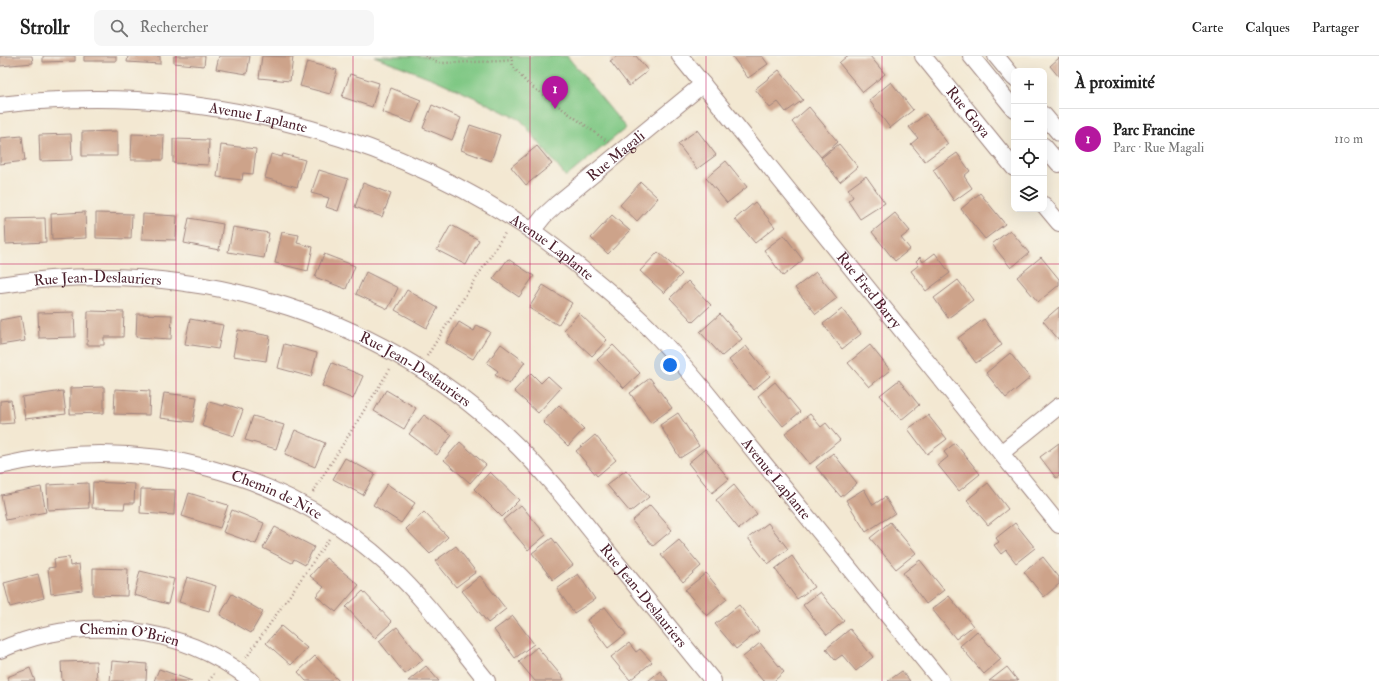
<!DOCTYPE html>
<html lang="fr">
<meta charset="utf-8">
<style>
:root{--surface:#fff;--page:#f6f6f6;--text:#222;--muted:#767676;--line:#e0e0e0;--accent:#b5179e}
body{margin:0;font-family:"IM FELL Double Pica",serif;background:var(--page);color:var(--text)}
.controls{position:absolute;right:12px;top:12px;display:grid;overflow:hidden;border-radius:8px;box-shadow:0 4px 16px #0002}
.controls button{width:36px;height:36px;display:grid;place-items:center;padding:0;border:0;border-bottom:1px solid var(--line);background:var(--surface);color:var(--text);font:20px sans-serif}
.you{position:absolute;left:670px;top:309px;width:14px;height:14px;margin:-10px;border:3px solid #fff;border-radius:50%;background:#1a73e8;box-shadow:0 0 0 6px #1a73e833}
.badge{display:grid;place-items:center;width:26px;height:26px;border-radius:50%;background:var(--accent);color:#fff;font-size:13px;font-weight:700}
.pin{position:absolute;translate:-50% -33px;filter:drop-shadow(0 1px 2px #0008)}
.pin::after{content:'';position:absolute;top:21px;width:14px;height:12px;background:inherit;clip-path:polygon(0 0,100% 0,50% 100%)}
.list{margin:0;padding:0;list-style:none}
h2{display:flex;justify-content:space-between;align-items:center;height:52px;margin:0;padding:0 16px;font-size:17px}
h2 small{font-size:13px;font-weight:400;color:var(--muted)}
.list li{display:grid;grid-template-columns:26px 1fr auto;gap:12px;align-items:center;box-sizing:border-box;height:60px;padding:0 16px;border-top:1px solid var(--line)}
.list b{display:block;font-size:15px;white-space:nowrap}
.list p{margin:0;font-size:13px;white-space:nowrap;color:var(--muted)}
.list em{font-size:13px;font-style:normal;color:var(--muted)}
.icon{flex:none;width:22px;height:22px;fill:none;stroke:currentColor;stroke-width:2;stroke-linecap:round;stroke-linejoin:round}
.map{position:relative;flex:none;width:1059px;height:625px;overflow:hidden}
header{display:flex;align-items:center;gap:24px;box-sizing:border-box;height:56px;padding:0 20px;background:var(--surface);border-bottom:1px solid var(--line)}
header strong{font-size:19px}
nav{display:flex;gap:22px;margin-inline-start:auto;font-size:14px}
.search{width:280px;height:36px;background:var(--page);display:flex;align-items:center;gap:10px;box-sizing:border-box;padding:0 14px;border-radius:8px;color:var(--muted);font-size:15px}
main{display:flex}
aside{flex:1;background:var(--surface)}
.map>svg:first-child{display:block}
</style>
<header>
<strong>Strollr</strong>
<div class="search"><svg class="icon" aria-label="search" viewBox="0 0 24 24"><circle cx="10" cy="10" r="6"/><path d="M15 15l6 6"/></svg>Rechercher</div>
<nav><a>Carte</a><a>Calques</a><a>Partager</a></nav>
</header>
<main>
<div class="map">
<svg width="1059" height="625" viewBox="0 0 1059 625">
<rect width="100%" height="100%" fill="#f7f3e8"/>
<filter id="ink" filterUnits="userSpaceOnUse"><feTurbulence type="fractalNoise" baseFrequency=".025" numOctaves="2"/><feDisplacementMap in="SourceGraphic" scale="8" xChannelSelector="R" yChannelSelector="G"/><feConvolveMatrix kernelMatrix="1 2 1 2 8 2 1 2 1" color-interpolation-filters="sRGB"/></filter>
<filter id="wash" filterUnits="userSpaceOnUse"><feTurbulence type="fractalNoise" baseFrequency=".012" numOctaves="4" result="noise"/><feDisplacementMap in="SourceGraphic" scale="16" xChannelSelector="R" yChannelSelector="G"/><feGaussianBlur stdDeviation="0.9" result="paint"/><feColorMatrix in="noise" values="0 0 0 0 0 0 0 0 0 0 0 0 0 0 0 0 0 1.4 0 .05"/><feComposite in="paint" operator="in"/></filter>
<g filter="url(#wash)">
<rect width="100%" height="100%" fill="#f3e8d2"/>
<!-- green -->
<path fill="#7fc884" stroke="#647458" d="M374,0H567L626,72L566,121L521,64L478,43L436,24Z"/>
<g id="blocks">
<!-- building -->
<path fill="#cda38a" d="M0,0H32L33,7L0,10Z
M43,0H75V5L43,6Z
M84,0H116V5H84Z
M128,0H160V8L127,6Z
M174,0H205L204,10L174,7Z
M219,0H250L247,18L216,13Z
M262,0L293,1L290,25L259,22Z
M617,0H636L648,15L629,30L610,5Z
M732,0H762L768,8L748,22Z
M847,0H870L885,18L863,36L839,7Z
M1059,2V21L1050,10Z
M307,6L337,14L330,38L300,30Z
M779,14L803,44L786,56L778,46L770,52L755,33Z
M350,18L379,27L372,51L342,41Z
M891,26L913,54L890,72L869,44Z
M391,32L421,44L412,67L382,56Z
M432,49L461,62L452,84L423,72Z
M809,51L838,86L821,101L792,66Z
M926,58L948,88L925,105L911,88L918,82L909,71Z
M470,69L500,79L491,105L461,94Z
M697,74L716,99L697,113L678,88Z
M117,75V100H82V76Z
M71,78L72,104L40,105L39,79Z
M132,78L164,79L163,104H131Z
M22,80L25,105L0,108V82Z
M173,83L209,84L208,109L173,107Z
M839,88L858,111L840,126L821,102Z
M221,89L256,93L253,118L243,117L242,124L217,121Z
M537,90L552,108L526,129L511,111Z
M957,97L970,115L964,120L972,132L954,145L933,114Z
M271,98L282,101L283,98L305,104L297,131L265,122Z
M726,105L747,131L727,147L706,122Z
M319,114L348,123L338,155L326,151L329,142L311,137Z
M866,120L885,147L860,163L848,145L853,141L848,133Z
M641,126L658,142L637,165L620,149Z
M363,127L391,138L382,161L355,151Z
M980,137L1005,168L985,183L961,153Z
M755,146L775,171L755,187L735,163Z
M85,156L86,182L52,184L51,158Z
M96,157L132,158L131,183L96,182Z
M895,157L910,175L901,182L910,193L895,205L872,176Z
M143,158L177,160L176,184L142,183Z
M612,159L630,175L608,198L591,182Z
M45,162L46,186L6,188L5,163Z
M189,162L223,168L219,194L184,187Z
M451,169L479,184L466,209L437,194Z
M233,171L269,177L264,202L228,196Z
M1010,174L1029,197L1011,212L992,188Z
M282,176L299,179L297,187L313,191L308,215L275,207Z
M784,179L803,204L783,220L764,194Z
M658,196L682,218L664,237L640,215Z
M935,197L950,217L926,235L911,215L919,209L916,205L920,201L923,206Z
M324,198L355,210L346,233L315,221Z
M1041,201L1059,223V229L1038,246L1017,221Z
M508,203L534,220L519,241L493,223Z
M366,216L398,232L388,253L356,238Z
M816,216L837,242L816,258L795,232Z
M958,224L973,244L948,262L934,242Z
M688,225L711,249L693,266L670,242Z
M543,229L572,247L558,269L529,252Z
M407,234L438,252L427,272L395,254Z
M1059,251V284L1043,265Z
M842,253L861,278L842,293L823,268Z
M88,255L124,256L123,281H104V289H87Z
M74,256L75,281L39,282L38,257Z
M579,257L607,284L592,300L564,274Z
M137,258L172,259L171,283L136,281Z
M720,258L742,283L722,300L700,276Z
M21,260L25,285L0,289V264Z
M190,263L223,269L218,293L185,288Z
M984,263L1002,289L976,307L958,282Z
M459,266L474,275L477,269L490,276L473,303L446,287Z
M238,274L270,280L266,305L233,300Z
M284,288L317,297L311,321L278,312Z
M501,288L525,306L509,328L495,319L498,315L487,307Z
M613,289L640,317L624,332L597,304Z
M870,289L890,314L869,331L848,307Z
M746,290L770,320L753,334L729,304Z
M1010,297L1030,322L1006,342L986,317Z
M332,307L363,320L353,343L322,330Z
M531,317L541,327L548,320L561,332L538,357L514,335Z
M650,322L672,352L651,367L630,337Z
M899,324L919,349L901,364L880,339Z
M775,326L800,356L783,370L758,340Z
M104,331V357L70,358V332Z
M115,333L150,335L149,359L114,358Z
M386,334L416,352L404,373L374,355Z
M63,335L66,358L25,363L22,341Z
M164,337L197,341L193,366L160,362Z
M11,344L14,367L0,368V345Z
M209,346L224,350L225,348L243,354L234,380L202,370Z
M559,349L584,373L568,390L543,366Z
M678,357L699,390L680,402L660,369Z
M810,358L821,371L826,367L840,384L810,408L785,377Z
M424,359L452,379L437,399L409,378Z
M928,359L947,383L927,398L908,373Z
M253,360L284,369L276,393L245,384Z
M295,374L325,387L315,411L285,398Z
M595,379L616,404L597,420L576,395Z
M460,386L486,409L470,427L444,404Z
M955,387L980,418L959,435L938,409L948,401L944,396Z
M1059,387V420L1056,422L1040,401Z
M705,393L729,423L712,437L688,407Z
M833,397L857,427L841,441L816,411Z
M345,402L375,418L363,439L333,423Z
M626,414L649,441L630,456L607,429Z
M490,416L519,444L502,461L474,433Z
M93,426L135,428L134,447H125L124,453L92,452Z
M88,427L89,452L48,454L47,429Z
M988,427L1008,453L988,469L967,444Z
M387,428L415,447L401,467L373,449Z
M734,429L757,458L739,473L716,444Z
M41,431L46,456L6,464L1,439Z
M141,433L175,434L174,459L140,457Z
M864,433L873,449L885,441L895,457L866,476L846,444Z
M189,437L228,449L220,472L182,460Z
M521,449L546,479L528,494L503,464Z
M650,449L672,474L653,490L632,465Z
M232,454L264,467L256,488L223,476Z
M424,456L448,481L430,498L406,473Z
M890,466L916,497L896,513L870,482Z
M768,467L788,493L768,508L748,482Z
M1015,467L1035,492L1016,507L1006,494L1001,498L994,489L999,486L996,482Z
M275,471L314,491L305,509L294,503L292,507L263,492Z
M552,482L573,509L553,524L532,497Z
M679,484L701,510L683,526L661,499Z
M456,490L476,516L456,531L435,505Z
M792,500L814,531L797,543L775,513Z
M69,501L70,510L79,508L82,534L51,538L48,512L55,511L54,503Z
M1043,501L1059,521V528L1044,541L1024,516Z
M326,502L359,529L336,556L316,540L324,531L310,520Z
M920,504L944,534L926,548L903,517Z
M93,512L128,513L127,540L93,539Z
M140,515L174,523L168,548L134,539Z
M706,517L727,543L707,560L685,534Z
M38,518L44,542L10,551L4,527Z
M578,518L595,543L574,557L557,533Z
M480,520L506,553L488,567L462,535Z
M187,521L216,530L209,555L179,546Z
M363,535L392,566L375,582L346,551Z
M820,536L844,565L827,579L803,549Z
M232,538L263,556L251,577L220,559Z
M949,540L973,570L956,583L932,553Z
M739,549L759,575L736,593L715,568Z
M605,551L626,578L608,592L587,564Z
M513,560L534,588L515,602L494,574Z
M281,570L307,592L291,609L266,587Z
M397,571L423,604L405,618L379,585Z
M850,573L873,601L856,615L842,599L835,604L826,593Z
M977,575L1001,603L984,618L960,590Z
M629,587L636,596L640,593L652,606L630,624L611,601Z
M760,587L784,616L774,625H763L743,601Z
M537,591L564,623L561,625H535L519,606Z
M315,600L339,625H306L298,616Z
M96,605L97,625H62L61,606Z
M112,605L147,608L146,625H110Z
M426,610L439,625H408Z
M1007,611L1018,625H989Z
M30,612L35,625H9L7,621Z
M159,613L192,625H154Z
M660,615L668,625H648Z
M902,615L910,625H888Z"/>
</g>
</g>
<g filter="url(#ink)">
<use href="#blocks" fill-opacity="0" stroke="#9e847e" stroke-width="1"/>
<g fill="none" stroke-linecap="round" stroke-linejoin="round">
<!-- minor casing -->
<g stroke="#9e847e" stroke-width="18">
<g id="minor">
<path id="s1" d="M680,0L1059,469"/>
<path id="s2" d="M923,0L1014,112"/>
<path d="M971,0L1014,53"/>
<path d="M996,0L1014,22"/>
<path id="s3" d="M0,49C185,26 378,71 532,175C550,187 566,200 583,214C606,233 630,252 651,274C669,292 685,311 701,330L941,625"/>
<path d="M1044,59L1059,77"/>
<path d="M1044,90L1059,108"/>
<path d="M1044,149L1059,167"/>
<path id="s4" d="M532,175L544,160L557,148L703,28"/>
<path id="s5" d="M0,229C185,200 371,252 508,381C542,413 571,450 600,486C638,533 676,579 713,625"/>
<path d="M1001,397L1059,350"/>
<path id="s6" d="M0,410C140,377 285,414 391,512C427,545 456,587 487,625"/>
<path id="s7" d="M0,594C82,557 182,569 252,625"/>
</g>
</g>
<!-- path -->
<path stroke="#9e847e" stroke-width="2.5" stroke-dasharray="1 3" stroke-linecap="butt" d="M425,0L435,5L442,7L503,5L511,4
M511,0L513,11L527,27L608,86
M427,300L505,177
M313,436L390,313
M246,602L329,483
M209,625L214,618"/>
<!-- minor -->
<use href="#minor" stroke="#fff" stroke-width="16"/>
</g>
</g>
<!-- grid -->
<path fill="none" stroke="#c2185b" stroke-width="1" stroke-opacity="0.55" d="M176,0V625M353,0V625M530,0V625M706,0V625M882,0V625M0,208H1059M0,417H1059"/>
<g text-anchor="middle" stroke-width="4" stroke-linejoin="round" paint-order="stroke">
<!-- street labels -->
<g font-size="15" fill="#4a1f2b" stroke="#f7f3e8">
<text dy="5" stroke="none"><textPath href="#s2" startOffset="72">Rue Goya</textPath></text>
<text dy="5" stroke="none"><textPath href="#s3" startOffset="260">Avenue Laplante</textPath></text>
<text dy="5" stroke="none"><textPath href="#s4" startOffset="113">Rue Magali</textPath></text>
<text dy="5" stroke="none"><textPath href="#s3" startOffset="584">Avenue Laplante</textPath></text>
<text dy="5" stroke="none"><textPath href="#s5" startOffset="98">Rue Jean-Deslauriers</textPath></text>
<text dy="5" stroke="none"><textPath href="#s1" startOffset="301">Rue Fred Barry</textPath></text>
<text dy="5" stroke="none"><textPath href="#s5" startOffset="434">Rue Jean-Deslauriers</textPath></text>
<text dy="5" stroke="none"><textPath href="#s3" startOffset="908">Avenue Laplante</textPath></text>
<text dy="5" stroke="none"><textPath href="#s6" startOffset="284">Chemin de Nice</textPath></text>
<text dy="5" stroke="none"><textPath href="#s5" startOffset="758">Rue Jean-Deslauriers</textPath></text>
<text dy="5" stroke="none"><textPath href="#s7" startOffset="133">Chemin O'Brien</textPath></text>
</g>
</g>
</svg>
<div class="controls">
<button>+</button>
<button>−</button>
<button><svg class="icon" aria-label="locate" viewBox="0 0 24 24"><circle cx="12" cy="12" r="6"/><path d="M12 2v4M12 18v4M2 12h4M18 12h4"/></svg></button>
<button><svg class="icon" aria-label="layers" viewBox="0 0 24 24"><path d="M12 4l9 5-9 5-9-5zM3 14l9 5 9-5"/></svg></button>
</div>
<div class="you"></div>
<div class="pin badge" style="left:555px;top:53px">1</div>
</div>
<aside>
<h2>À proximité<small></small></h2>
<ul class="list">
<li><span class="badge">1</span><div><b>Parc Francine</b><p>Parc · Rue Magali</p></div><em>110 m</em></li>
</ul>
</aside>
</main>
